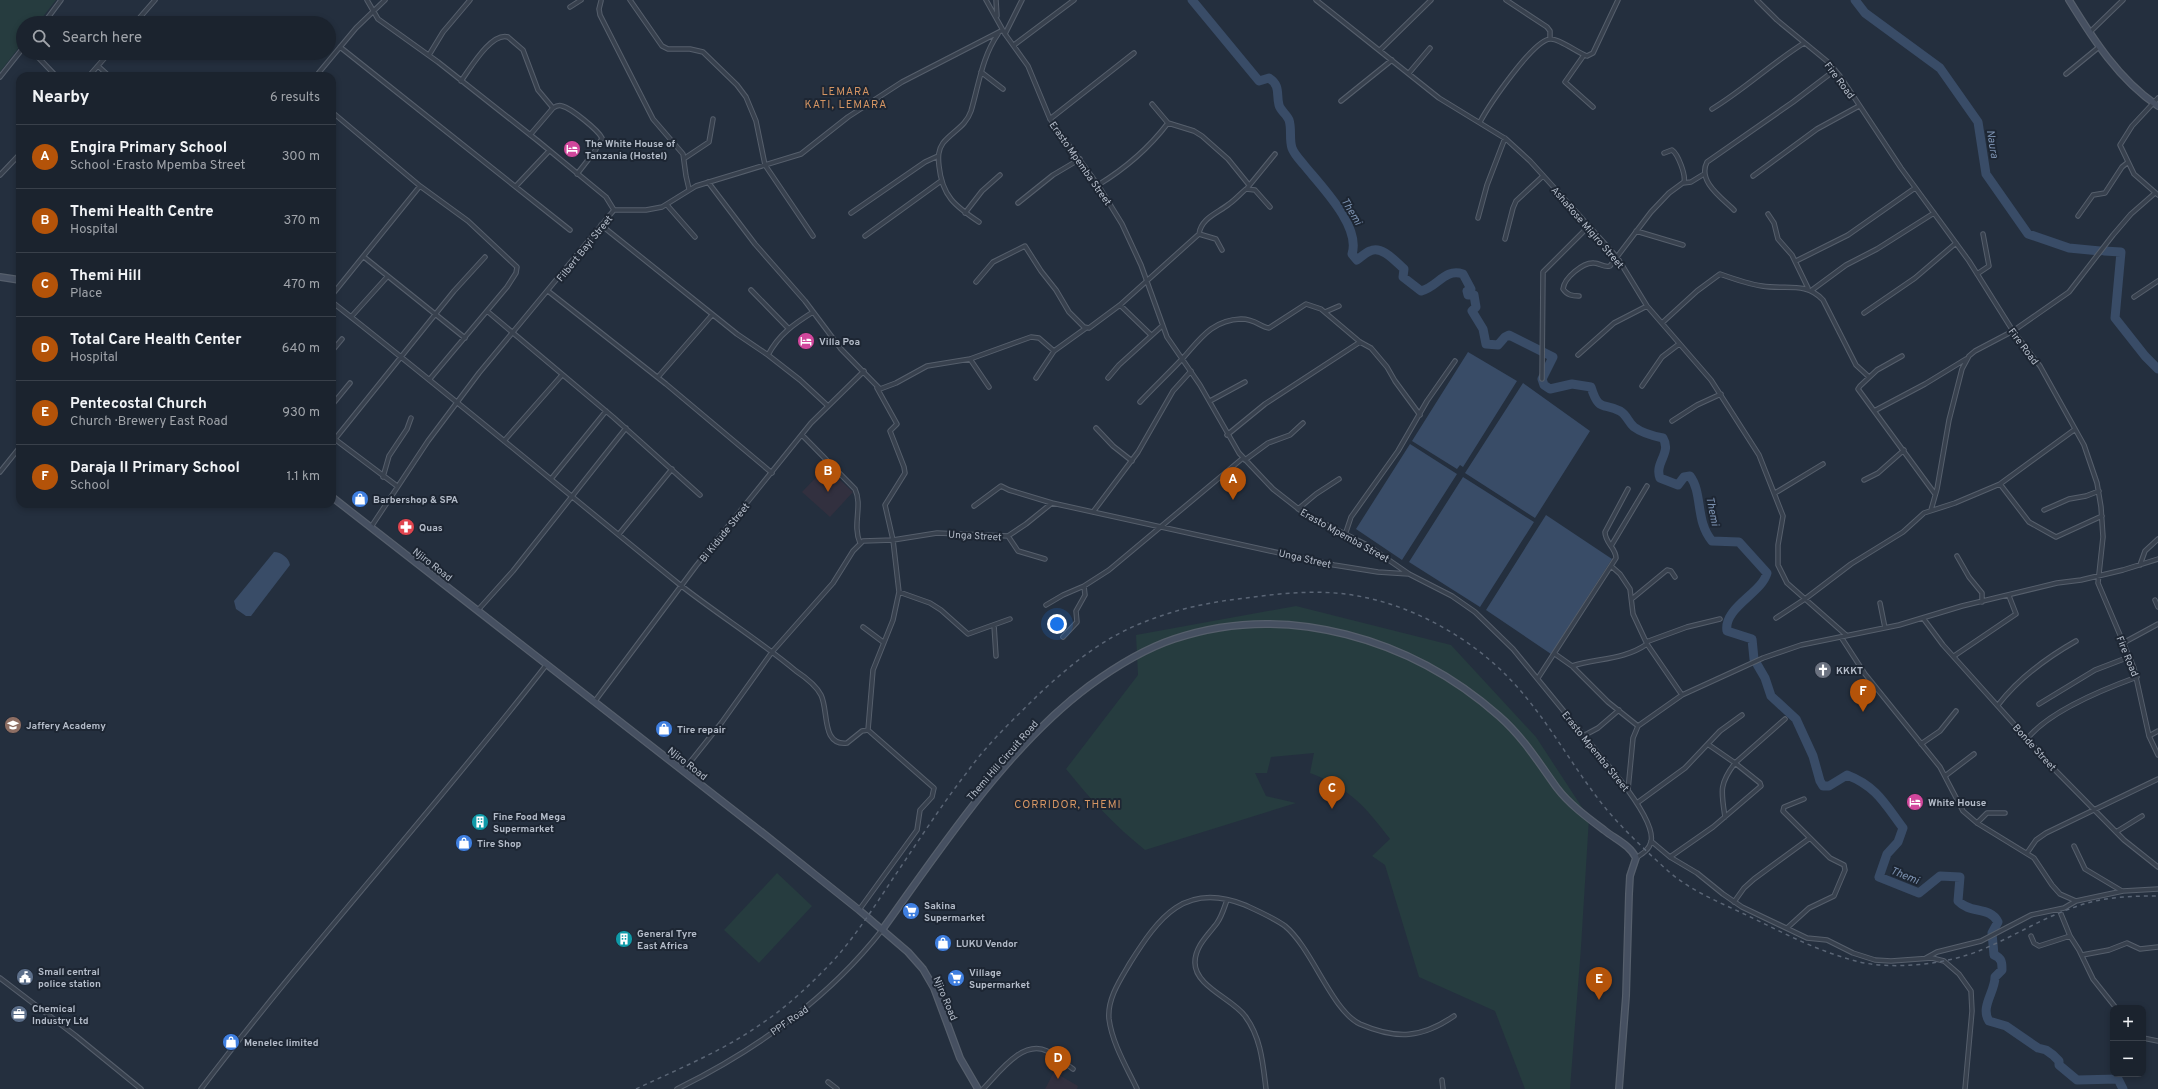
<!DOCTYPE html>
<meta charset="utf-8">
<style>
:root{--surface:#1b232e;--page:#242b36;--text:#f1f3f6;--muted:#a0a4aa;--line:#39404a;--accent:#b45309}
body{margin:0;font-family:Overpass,sans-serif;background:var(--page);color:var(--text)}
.controls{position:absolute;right:12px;bottom:12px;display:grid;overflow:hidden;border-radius:8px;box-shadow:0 2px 6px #0003}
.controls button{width:36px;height:36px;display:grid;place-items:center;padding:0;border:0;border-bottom:1px solid var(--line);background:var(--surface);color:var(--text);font:20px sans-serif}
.you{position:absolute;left:1057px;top:624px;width:14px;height:14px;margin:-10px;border:3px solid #fff;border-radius:50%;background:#1a73e8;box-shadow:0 0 0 6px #1a73e833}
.badge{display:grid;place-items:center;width:26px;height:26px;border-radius:50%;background:var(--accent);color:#fff;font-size:13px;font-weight:700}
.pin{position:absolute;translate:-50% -33px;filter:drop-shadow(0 1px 2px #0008)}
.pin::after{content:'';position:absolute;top:21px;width:14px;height:12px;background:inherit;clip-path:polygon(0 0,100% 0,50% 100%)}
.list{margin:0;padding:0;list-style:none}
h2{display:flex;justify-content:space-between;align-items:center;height:52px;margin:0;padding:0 16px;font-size:17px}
h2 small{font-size:13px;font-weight:400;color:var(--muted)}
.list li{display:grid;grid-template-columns:26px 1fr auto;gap:12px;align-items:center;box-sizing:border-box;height:64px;padding:0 16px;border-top:1px solid var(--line)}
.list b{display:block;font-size:15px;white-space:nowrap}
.list p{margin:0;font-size:13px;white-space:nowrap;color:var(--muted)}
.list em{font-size:13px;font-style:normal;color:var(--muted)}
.icon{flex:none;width:22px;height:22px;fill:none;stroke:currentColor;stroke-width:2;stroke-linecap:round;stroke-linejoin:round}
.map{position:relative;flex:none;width:2158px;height:1089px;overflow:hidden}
.search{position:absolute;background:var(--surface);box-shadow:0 2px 6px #0003;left:16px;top:16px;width:320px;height:44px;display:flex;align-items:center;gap:10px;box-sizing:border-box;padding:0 14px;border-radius:22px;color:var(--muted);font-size:15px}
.panel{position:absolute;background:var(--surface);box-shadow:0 2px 6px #0003;left:16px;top:72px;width:320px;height:436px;border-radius:12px}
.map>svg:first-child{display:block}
</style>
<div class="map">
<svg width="2158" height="1089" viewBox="0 0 2158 1089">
<rect width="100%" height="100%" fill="#242f3e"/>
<!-- medical -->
<path fill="#32303f" d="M826,467L853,492L830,517L802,492Z
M1054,1072L1078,1086L1077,1089H1045Z"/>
<!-- green -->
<path fill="#263c3f" d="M0,0H56L38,23H23V42L0,72Z
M1296,606L1451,645L1536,737L1589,818L1581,947L1570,1089H1525L1495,1011L1419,977L1385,865L1372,856L1390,839C1365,806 1349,788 1310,773L1314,753L1271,757L1267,773H1255L1266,796L1296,803L1145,850C1114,825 1091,800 1066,769L1138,675L1136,635Z
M777,873L812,906L759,963L724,930Z"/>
<!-- water -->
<path fill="#394c67" d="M1468,352L1517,381L1463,467L1460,465L1457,469L1412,441Z
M1523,383L1590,431L1535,518L1465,473Z
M1410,444L1457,474L1402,560L1356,529Z
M1463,477L1534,522L1480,607L1409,562Z
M1546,515L1612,559L1551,654L1486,610Z
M274,552C281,552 289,558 290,565L251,616H246L236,609L234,601Z"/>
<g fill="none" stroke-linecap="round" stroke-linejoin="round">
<!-- river -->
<path stroke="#394c67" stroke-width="9" d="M1192,0L1259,81L1269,78C1281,86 1276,94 1279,105C1280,110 1287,115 1289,120C1292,129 1289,139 1292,148C1294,154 1300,160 1304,165C1321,186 1361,226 1352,254L1357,260C1361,257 1365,253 1370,251C1382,245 1396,262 1404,269L1403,277L1421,291C1438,287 1444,268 1463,274L1471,289L1467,291L1468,295H1474L1476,307L1472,311L1483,329L1486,344L1498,345L1505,337L1509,335L1553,357L1542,379L1544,385L1550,389L1572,384L1591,387C1599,413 1604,402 1620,411C1627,415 1628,422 1634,427C1642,433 1653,436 1663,438C1672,453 1654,463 1660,478L1678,485L1684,477L1690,476C1703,493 1695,521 1712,541L1739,542L1767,573C1762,593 1723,608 1727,631L1752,639L1754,659L1765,678L1771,696L1796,719L1813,756L1820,781L1823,786H1829L1847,775C1876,786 1885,804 1903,828L1898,842L1887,854L1879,877L1919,893L1940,876L1960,877L1958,901C1970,914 1990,906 1998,922L1992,933L1994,955C2002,958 2002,963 2002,970L1995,977C1995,992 1980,1007 1989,1021L2006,1026L2038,1048L2046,1050L2053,1055L2059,1061V1065L2077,1080L2118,1079L2123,1089
M1855,0L1865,13L1940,68L1978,122L1986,174L2028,234L2069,248L2100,251
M2104,251L2121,252L2115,318L2145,356L2158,369"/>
<!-- street casing -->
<g stroke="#565f6c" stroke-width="5.5">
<path id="street" d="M367,0L378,19L438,62L538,141L606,197L614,210L479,373L428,441L371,527
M630,0L662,46L668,49H690L703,52L737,85L746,97L756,121L765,165L813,236
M986,0L1005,34L1028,66L1050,119L1098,185L1122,224L1141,265L1167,337L1200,385L1239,453L1273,489L1305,514L1367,545L1409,574L1452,596L1475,612L1513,649L1621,781C1631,794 1655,826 1651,842C1649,850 1642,854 1636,858
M996,0L997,16
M1316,0L1439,98L1506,139L1530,161L1617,257L1647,306L1711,380L1759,455L1783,516L1778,545V565L1787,583L1846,635
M1506,0L1547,27L1550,31V39
M1757,0L1777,20L1828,62L1840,76L1901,168L1969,261L2013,331L2040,366L2084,445L2097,483L2101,507L2103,537L2098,583L2134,668L2149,736L2158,755
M601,1L599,9L600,15L653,119L683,154L686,176L689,189
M570,7L581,0
M44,23L61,0
M135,23L155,0
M2090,32L2123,0
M1005,34L1022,0
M1014,45L1074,0
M340,47L570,230
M1380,50L1431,0
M34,53L56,76
M429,55L443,32L470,0
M1584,55L1565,82L1593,107
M98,66L109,76
M981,72L1003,89
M1409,73L1430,48
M2066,74L2099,47
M89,76L109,53
M316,76L356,28L385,0
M0,77L23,48
M461,81C470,69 491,32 508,37L523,50L538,90L553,108
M2158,98L2132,126L2120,145L2134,174L2158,195
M1341,101L1392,60
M1152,104L1168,123L1194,131L1202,136L1228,159L1249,185
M1712,109C1745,89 1772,63 1804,43
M332,112L420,186L468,221L517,267L516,273L507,287L429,380
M1050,119L1134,53
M1480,122C1488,107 1534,38 1551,39C1560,39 1578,53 1587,56L1593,53L1618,0
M530,135L553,108C556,106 559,105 562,106C571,108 598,130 602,138L595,151L577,174
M685,158L709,142L713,119
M0,175L20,154
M1753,176L1817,129L1859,106
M708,182L755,244L805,301L841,349L880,389L896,383L927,366L970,359L1031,337L1039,338L1054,351
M1683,183L1691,182L1704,174
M1098,185C1126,168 1149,148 1168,123
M516,186L549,151
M1248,187L1275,154
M1018,203L1053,175L1080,159
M667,205L695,237
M614,210H646L662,207L696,186L801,154L848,117L902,82L1003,30
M1734,210C1722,198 1697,181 1707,162L1793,102L1835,70
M851,213L925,162L938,156
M965,213L982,191L1000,175
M1768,214L1774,223L1778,239L1792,255L1808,288
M2078,216L2093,195L2105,193L2122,167L2127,163
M1478,218L1487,185L1505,138
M979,222C955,206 942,196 939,166C938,157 938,150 943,143C953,131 966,126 971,111C979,84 982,57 998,34
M601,225L737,334L768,355L800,380L827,405
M1636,231L1683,245
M1199,234L1216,239L1222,250
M865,236L941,181
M1505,239L1513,208L1516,201L1543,176
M364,257L465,338
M1796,261L1848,235L1915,188
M1977,274L1989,266L1983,234
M976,282L993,262L1025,246L1041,271L1056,290L1069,312L1084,327L1089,328L1120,305L1199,234C1201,218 1218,213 1229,204C1235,200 1240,194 1246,189L1255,190L1270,207
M751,290L788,328
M1812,290L1846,265L1877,249L1934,213
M548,291L666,384L772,473
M332,295L420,186
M1579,296C1572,296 1567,295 1563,289C1564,278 1583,262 1594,263C1600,263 1604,268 1610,266L1651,212L1669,193L1684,182C1686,175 1678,154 1672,150L1664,153
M2134,297L2158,281
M332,302C449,394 563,490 679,584C717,614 759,640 796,671C805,677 816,685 821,695C829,711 821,746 847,743L862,731L868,730L934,788L932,797L920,810L917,830L859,910
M1120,305L1151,335
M487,311L613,417L700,495
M1325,312L1339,306
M1864,313L1915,278L1956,243
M351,317L387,277
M1662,323L1697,291L1720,274C1734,279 1748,284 1762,286C1785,290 1806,281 1823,300L1856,365L1869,377
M332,351L342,339
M768,355C779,334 794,324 813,312
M1578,355L1614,323L1647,306
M1902,356L1877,370L1860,386L1858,389L1935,494
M970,359L989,387
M658,377L712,315
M1036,378L1054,351L1086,328
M1108,378L1119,365L1162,326
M1542,379L1543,272L1588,227
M1642,386L1662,357L1679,344
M1210,401L1245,382
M1140,402C1154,387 1169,373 1183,358C1200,339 1212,320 1241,319C1256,319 1260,327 1269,328L1306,304L1321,309L1360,342L1371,348L1387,367L1395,381L1420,415
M332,405L350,383
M1874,411L1925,384L1966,359
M1672,421L1697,405L1721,394
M1096,428L1113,446L1132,461
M802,435L855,489C863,506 852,524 860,543
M1227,435L1265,404L1360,342
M332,437L397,486
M335,439L454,291L485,257
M504,441L562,375
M1245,460L1268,443L1290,435L1303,423
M0,472L20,447
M383,477L389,456L407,429L411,418
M551,479L606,411
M1864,480L1878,473L1904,450
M2000,484L2029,522L2056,537L2102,516
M1775,493L1823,464
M974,506L1001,486L1009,490L1052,503
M1298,509L1316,494L1339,479
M1931,510L1937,489L1949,420L1962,369L1969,356L1975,351L2013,331L2069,292L2113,235L2131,214L2155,193
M2044,510L2069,499L2086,496L2099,491
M1093,512L1138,452L1173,391L1191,371
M619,534L672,469
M1345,535L1351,517L1398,451L1427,401L1455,361
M1008,536L1018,551L1045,559
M1611,546L1647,486
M1957,556L1969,577L1982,593V602
M2140,565L2145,551L2158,539
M1611,566L1620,574L1630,589L1633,614L1647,644L1682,695
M899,592L930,603L941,610L968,634L1010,619
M1633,598L1667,570L1671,571L1675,577
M2155,600L2158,607
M1880,603L1885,628
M1046,605L1063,595L1084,586L1109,570L1243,458
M478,610L513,571L626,428
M1776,618L1805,599L1851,564L1903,532L1924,513L1955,503L2000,484L2074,430
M1923,618L1943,645L2056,771L2124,840L2158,867
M994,625L996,656
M863,627L883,642
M1063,637L1077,622L1076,611L1085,595L1084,586
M1841,637L1865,674L1940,767L1963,811L1977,823L2034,858L2052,885L2060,894L2076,901L2123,891L2158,889
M1646,642L1687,627L1720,619
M2123,643L2158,624
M1555,654L1572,666L1608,702L1638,726
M1954,656L2016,614L2009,596
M1572,666C1598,658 1624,660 1647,644
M1538,678L1616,558C1616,548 1605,543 1605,532L1628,489
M595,701L696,566L811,423L864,371
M2039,704L2095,670L2129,657
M1998,705C2019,678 2046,658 2076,641
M868,730L873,670L893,620L899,592L893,540L885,505L905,473L904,467L890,431L897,424L877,388
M1583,736L1598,728L1619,710
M2149,736L2158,731
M2027,739C2049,711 2104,689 2137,677
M1921,744L1940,731L1956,711
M683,771L722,722L772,652L833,583L853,551L863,541L893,540L937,533L1008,536L1026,524L1052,503L1334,565L1378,572L1409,574
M1945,776L1974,754
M1628,790L1633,738L1638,726L1682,695L1763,658L1801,645L1899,625L1962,606L2057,583L2081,580L2123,570L2158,559
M1637,803L1685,768L1720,731L1742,715
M1725,817C1721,791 1719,784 1735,763L1785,719
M1977,823L1987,813H2005
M2116,832L2142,816
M1651,841L1670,857L1697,873L1723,894L1742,907L1807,938L1827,940L1853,953L1875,960L1891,961L1932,958L1944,961L1959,974L1971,991L1972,1011L1965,1089
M2074,846L2085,869L2122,891
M2027,853L2036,840L2046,833L2158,779
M1670,857L1713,827L1761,786L1760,783L1735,763L1709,745
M1227,900C1224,908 1222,916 1217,923C1209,934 1195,946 1195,962C1194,986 1233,999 1245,1016C1261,1037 1263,1064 1266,1089
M1734,902L1744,888L1754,879L1810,838
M2059,909L2070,936L2079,950L2093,979L2116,1008
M1787,928L1809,908L1834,896L1845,870L1844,865L1830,858L1783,811L1784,807L1804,799
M2031,936L2034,943L2039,946L2070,936
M2082,955L2109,950L2127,943L2140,949L2158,947
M1926,958L1937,952L1981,941L2031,915L2064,908L2076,901
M0,978L76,1036L141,1089
M2143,1038L2158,1041
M1442,1080L1443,1089
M828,1082L837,1089
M201,1089C311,944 435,809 547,664
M677,1089C756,1050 828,999 882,930
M983,1089C998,1074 1022,1039 1047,1051C1056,1055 1065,1063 1073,1069
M1137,1089C1127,1068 1112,1043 1109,1019C1107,999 1120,980 1130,963C1159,917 1185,881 1245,905C1258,911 1274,918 1285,926C1312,948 1332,1011 1360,1024C1397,1040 1422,1038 1454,1016"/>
</g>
<!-- secondary casing -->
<g stroke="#565f6c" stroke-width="8">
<path id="secondary" d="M2069,0C2093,39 2119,80 2158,106
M0,277L20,280
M332,497L764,834L859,910L908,952L923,969L934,988L960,1058L978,1089
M882,930C942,847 1007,747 1089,686C1115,667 1144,649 1174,639C1287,601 1412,639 1499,716C1523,737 1539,763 1557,788C1569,804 1588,818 1604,830C1615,839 1630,845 1636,858L1630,876L1629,894L1626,996L1619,1089"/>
</g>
<!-- street -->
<use href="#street" stroke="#38414e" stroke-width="3.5"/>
<!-- secondary -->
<use href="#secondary" stroke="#465061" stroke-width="5.5"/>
<!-- rail -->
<path stroke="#5a6575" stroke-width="1.5" stroke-dasharray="4 4" stroke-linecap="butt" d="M636,1089C678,1069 723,1051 761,1024C787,1007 810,985 832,962C857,935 877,902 898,871C921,837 943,803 968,771C988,743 1014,719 1038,695C1068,667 1099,641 1137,625C1172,610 1208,602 1246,598C1283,593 1321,589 1358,596C1413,606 1467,636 1506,675C1546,715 1571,766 1607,810C1625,831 1646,851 1667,870C1688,889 1714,900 1740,912C1776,929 1812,949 1852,960C1889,971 1945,965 1981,950C2013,937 2042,918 2075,907C2101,897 2130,896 2158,896"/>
</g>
<!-- icons -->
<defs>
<g id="hotel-disc" transform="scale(0.9)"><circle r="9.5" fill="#d1479c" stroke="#1d2633"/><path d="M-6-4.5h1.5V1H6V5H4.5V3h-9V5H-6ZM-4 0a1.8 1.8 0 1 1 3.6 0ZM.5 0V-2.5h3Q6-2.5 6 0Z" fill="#fff"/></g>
<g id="shop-disc" transform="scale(0.9)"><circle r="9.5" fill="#3f7fe0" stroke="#1d2633"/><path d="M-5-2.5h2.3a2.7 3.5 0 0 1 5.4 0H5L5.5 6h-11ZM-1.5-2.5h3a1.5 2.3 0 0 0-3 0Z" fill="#fff"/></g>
<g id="pharmacy-disc" transform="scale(0.9)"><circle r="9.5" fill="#e0444e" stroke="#1d2633"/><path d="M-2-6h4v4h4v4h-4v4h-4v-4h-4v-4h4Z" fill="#fff"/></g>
<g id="church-disc" transform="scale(0.9)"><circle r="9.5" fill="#6b7280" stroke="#1d2633"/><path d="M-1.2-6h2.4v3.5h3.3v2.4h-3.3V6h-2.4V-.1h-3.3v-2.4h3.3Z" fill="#fff"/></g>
<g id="school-disc" transform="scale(0.9)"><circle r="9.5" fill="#8d6e63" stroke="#1d2633"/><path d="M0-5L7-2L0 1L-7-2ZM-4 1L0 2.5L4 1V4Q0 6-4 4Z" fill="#fff"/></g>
<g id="building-disc" transform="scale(0.9)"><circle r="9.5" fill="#0f9aa8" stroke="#1d2633"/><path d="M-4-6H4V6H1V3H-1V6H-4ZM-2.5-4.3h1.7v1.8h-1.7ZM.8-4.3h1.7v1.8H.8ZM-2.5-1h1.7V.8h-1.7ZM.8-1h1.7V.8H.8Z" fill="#fff"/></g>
<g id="supermarket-disc" transform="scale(0.9)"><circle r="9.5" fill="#3f7fe0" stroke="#1d2633"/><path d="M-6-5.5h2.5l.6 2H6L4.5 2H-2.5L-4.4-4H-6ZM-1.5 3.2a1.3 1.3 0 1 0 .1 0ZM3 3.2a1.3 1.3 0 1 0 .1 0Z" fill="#fff"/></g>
<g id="civic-disc" transform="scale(0.9)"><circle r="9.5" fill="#5c6f8a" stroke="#1d2633"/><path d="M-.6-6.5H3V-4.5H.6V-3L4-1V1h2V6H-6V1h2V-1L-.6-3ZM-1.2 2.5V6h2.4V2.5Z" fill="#fff"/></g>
<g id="office-disc" transform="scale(0.9)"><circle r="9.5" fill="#5c6f8a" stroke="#1d2633"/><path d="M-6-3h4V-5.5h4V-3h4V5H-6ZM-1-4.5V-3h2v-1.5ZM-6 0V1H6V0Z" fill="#fff"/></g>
</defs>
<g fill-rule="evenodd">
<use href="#hotel-disc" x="572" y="149"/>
<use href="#hotel-disc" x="806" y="341"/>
<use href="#shop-disc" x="360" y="499"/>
<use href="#pharmacy-disc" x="406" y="527"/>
<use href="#church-disc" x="1823" y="670"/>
<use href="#school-disc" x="13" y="725"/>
<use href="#shop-disc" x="664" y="729"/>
<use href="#hotel-disc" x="1915" y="802"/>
<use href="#building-disc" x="480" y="822"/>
<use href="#shop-disc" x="464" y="843"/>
<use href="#supermarket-disc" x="911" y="911"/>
<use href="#building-disc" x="624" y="939"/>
<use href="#shop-disc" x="943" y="943"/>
<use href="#civic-disc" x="25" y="977"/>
<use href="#supermarket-disc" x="956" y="978"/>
<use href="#office-disc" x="19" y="1014"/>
<use href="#shop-disc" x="231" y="1042"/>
</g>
<g text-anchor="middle" stroke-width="4" stroke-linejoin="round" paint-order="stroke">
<!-- street labels -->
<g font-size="10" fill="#b4bcc9" stroke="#1d2633">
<text transform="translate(1840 80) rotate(53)" y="4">Fire Road</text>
<text transform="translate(1081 163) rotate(55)" y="4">Erasto Mpemba Street</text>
<text transform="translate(1588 227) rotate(49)" y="4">AshaRose Migiro Street</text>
<text transform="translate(584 248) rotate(-51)" y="4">Filbert Bayi Street</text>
<text transform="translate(2024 346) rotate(53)" y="4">Fire Road</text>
<text transform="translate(724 532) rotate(-51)" y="4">Bi Kidude Street</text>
<text transform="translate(975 535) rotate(3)" y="4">Unga Street</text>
<text transform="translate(1345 535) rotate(29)" y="4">Erasto Mpemba Street</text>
<text transform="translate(1305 558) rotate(13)" y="4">Unga Street</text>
<text transform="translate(433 564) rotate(38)" y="4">Njiro Road</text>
<text transform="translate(2128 656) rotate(68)" y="4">Fire Road</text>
<text transform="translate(2035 747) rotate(48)" y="4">Bonde Street</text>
<text transform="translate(1596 751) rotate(51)" y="4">Erasto Mpemba Street</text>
<text transform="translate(1002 760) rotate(-49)" y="4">Themi Hill Circuit Road</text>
<text transform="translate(688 763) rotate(38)" y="4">Njiro Road</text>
<text transform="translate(946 998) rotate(67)" y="4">Njiro Road</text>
<text transform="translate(789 1020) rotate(-35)" y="4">PPF Road</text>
</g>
<!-- poi labels -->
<g font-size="10" font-weight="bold" fill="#b4bcc9" stroke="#1d2633" text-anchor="start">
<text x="585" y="147">The White House of<tspan x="585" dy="12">Tanzania (Hostel)</tspan></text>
<text x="819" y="345">Villa Poa</text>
<text x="373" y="503">Barbershop &amp; SPA</text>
<text x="419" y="531">Quas</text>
<text x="1836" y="674">KKKT</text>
<text x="26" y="729">Jaffery Academy</text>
<text x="677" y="733">Tire repair</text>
<text x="1928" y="806">White House</text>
<text x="493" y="820">Fine Food Mega<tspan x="493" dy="12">Supermarket</tspan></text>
<text x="477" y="847">Tire Shop</text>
<text x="924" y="909">Sakina<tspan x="924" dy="12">Supermarket</tspan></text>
<text x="637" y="937">General Tyre<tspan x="637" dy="12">East Africa</tspan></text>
<text x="956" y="947">LUKU Vendor</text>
<text x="38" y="975">Small central<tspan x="38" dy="12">police station</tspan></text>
<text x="969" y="976">Village<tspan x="969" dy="12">Supermarket</tspan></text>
<text x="32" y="1012">Chemical<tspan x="32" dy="12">Industry Ltd</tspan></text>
<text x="244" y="1046">Menelec limited</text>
</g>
<!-- neighbourhood labels -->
<g font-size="11" letter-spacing="1" fill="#d59563" stroke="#1d2633">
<text x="846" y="95">LEMARA<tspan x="846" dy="13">KATI, LEMARA</tspan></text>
<text x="1068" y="808">CORRIDOR, THEMI</text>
</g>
<!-- water labels -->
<g font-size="11" font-style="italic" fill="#7c92b1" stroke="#1d2633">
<text transform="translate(1993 144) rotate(81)" y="4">Naura</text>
<text transform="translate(1352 211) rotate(59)" y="4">Themi</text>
<text transform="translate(1713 511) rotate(79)" y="4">Themi</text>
<text transform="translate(1905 875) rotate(22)" y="4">Themi</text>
</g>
</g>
</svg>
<div class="controls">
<button>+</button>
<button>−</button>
</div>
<div class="you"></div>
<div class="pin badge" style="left:1233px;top:500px">A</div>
<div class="pin badge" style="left:828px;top:492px">B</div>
<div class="pin badge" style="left:1332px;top:809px">C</div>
<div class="pin badge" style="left:1058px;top:1079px">D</div>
<div class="pin badge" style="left:1599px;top:1000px">E</div>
<div class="pin badge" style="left:1863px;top:712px">F</div>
<div class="search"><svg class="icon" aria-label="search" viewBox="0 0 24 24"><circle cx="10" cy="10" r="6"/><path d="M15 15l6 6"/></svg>Search here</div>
<section class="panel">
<h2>Nearby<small>6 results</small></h2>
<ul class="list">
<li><span class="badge">A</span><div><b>Engira Primary School</b><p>School · Erasto Mpemba Street</p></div><em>300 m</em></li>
<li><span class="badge">B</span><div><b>Themi Health Centre</b><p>Hospital</p></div><em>370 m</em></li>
<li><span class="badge">C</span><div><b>Themi Hill</b><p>Place</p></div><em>470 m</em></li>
<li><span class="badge">D</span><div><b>Total Care Health Center</b><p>Hospital</p></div><em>640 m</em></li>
<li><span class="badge">E</span><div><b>Pentecostal Church</b><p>Church · Brewery East Road</p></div><em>930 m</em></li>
<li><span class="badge">F</span><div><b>Daraja II Primary School</b><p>School</p></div><em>1.1 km</em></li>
</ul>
</section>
</div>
